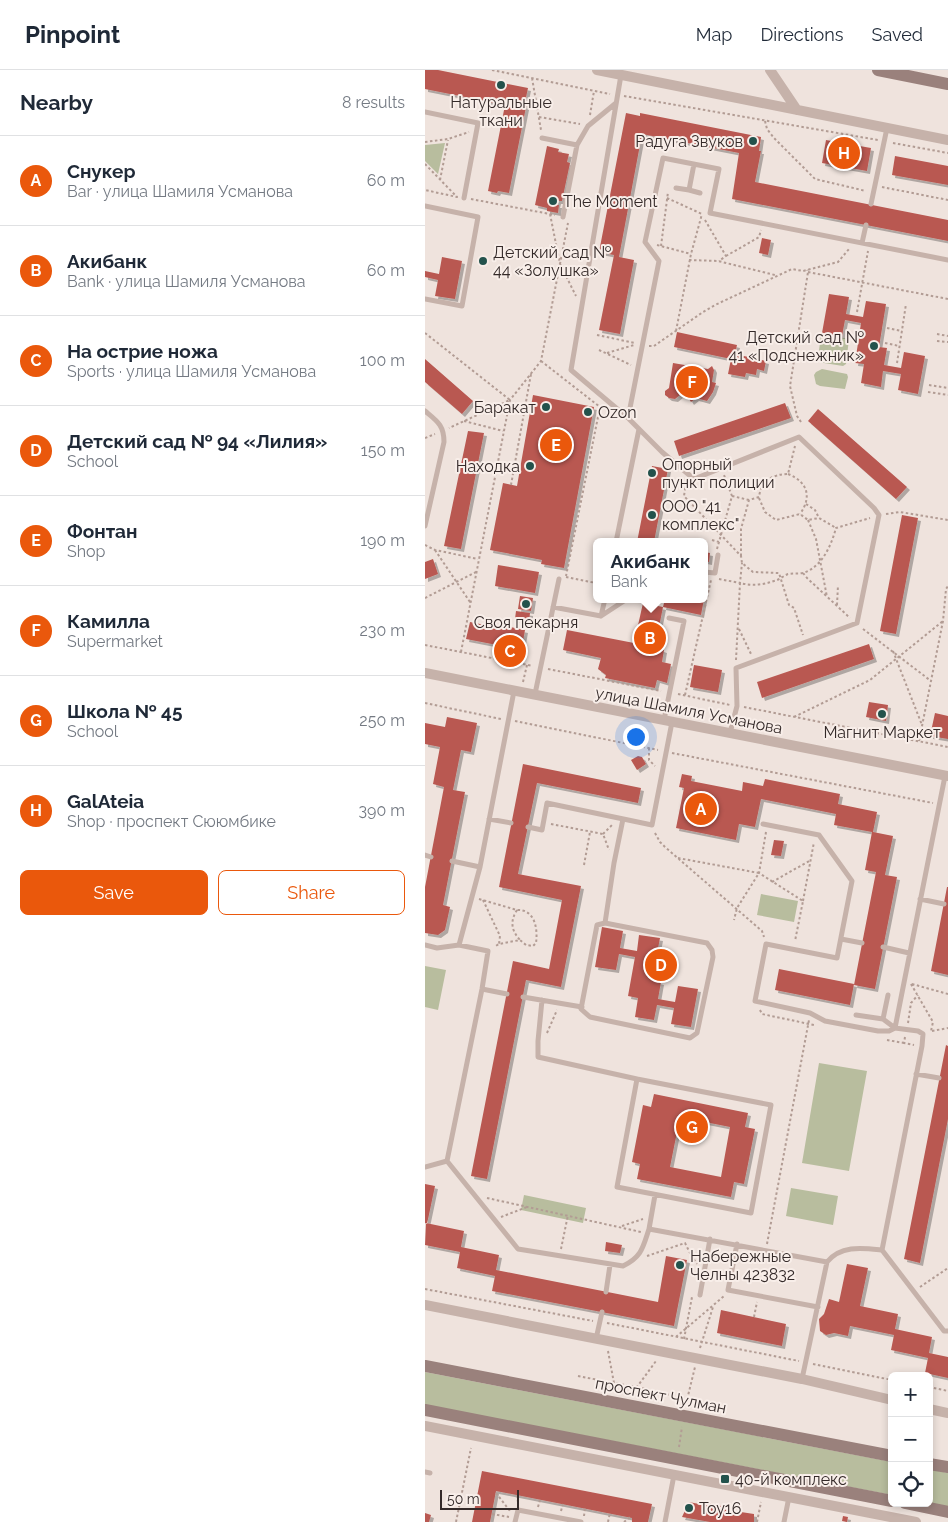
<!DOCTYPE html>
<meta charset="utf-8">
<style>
:root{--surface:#fff;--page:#f2f2f3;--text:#1f2937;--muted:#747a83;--line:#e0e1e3;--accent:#ea580c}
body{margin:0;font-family:Raleway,sans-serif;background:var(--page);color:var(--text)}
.controls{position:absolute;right:15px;bottom:15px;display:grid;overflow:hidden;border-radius:8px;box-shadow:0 2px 8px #0003}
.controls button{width:45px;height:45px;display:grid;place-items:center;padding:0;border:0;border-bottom:1px solid var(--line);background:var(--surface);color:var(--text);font:25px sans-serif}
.scale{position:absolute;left:15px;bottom:12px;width:79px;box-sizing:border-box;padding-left:5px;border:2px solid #342a29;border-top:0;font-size:14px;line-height:18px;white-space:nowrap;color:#342a29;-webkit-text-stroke:4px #f8eee9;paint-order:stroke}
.you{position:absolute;left:210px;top:666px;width:18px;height:18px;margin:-12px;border:4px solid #fff;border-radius:50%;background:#1a73e8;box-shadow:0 0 0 8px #1a73e833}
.badge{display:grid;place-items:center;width:32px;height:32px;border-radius:50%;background:var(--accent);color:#fff;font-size:16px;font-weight:700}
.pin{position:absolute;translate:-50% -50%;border:2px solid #fff;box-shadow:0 1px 5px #0006}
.popup{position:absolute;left:168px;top:468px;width:115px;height:65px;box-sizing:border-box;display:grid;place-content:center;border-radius:8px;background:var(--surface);filter:drop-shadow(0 1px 4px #0005);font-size:16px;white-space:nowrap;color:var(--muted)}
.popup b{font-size:19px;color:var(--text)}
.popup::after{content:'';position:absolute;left:50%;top:100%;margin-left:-10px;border:10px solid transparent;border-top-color:var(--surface)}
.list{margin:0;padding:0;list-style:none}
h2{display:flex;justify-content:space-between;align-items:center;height:65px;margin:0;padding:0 20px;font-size:21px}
h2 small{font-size:16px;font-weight:400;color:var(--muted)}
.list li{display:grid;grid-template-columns:32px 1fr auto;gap:15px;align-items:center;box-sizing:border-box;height:90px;padding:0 20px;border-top:1px solid var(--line)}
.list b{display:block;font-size:19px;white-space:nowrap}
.list p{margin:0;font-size:16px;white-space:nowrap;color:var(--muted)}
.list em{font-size:16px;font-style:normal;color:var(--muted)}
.actions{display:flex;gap:10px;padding:15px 20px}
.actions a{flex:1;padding:11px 0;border:1px solid var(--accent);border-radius:8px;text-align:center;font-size:18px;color:var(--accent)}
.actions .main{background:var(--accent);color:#fff}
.icon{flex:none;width:28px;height:28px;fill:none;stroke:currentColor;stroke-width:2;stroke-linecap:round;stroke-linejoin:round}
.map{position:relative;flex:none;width:523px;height:1452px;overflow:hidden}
header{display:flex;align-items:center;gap:30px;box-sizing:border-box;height:70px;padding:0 25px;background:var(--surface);border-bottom:1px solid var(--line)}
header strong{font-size:24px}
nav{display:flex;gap:28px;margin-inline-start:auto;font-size:18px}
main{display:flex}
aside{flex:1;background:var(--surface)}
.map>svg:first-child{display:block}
</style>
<header>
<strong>Pinpoint</strong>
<nav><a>Map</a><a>Directions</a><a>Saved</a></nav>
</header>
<main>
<aside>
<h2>Nearby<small>8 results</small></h2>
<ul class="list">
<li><span class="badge">A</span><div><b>Снукер</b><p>Bar · улица Шамиля Усманова</p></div><em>60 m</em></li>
<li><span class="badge">B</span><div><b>Акибанк</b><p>Bank · улица Шамиля Усманова</p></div><em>60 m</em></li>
<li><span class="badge">C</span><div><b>На острие ножа</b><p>Sports · улица Шамиля Усманова</p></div><em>100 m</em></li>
<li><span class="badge">D</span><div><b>Детский сад № 94 «Лилия»</b><p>School</p></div><em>150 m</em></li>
<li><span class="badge">E</span><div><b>Фонтан</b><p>Shop</p></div><em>190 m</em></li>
<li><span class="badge">F</span><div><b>Камилла</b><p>Supermarket</p></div><em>230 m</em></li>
<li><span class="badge">G</span><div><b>Школа № 45</b><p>School</p></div><em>250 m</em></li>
<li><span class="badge">H</span><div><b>GalAteia</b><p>Shop · проспект Сююмбике</p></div><em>390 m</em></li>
</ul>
<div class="actions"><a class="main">Save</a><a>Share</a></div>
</aside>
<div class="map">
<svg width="523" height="1452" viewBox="0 0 523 1452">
<defs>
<filter id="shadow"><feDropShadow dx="3" dy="3" stdDeviation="0" flood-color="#0004"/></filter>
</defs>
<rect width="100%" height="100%" fill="#efe3dd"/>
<!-- green -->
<path fill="#b8bd9e" d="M20,73L13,104L0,91V75Z
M396,264L424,269L421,294L418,296L399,293L393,289Z
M397,299L422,304L423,307L420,319L395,316L391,314L389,305L391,302Z
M336,824L373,831L369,852L332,845Z
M0,896L21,900L13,940L0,937Z
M394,993L442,1001L424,1101L377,1093Z
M366,1118L413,1126L408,1155L361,1146Z
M99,1125L161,1138L158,1153L96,1140Z
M0,1302L467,1392V1425L0,1335Z
M504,1399L523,1403V1437L504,1433Z"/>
<!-- building -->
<path fill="#b95851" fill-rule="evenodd" filter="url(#shadow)" d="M0,0H13L103,18L100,32H102L84,123L73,121L72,123L63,121L80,35L0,19Z
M201,43L215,46V43L336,67L334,81H336L330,112L523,150V171L307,129L314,83L217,64L194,187L209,190L195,264L174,260L189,185L174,182Z
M401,70L446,78L442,101L397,93Z
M122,76L134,79L133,82L144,84L142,92L145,93L137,131H133L132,135H134L133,143L122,141V138L110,135Z
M470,86L523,96V115L467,105Z
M337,168L346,170L343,185L334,183Z
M17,187L37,191L30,229L10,226L13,210L0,207V201L14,204Z
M404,224L424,227L421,244L438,247L441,231L461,234L454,277L462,278L459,295L476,298L479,282L500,286L493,324L473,320L476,304L458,301L456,317L436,313L439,294L430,293L436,253L420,250L417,266L397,263Z
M252,262L312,275L310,284L341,291L339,301L332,299L331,305L321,303L320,307L303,304L306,289L249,277Z
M0,289L48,331L37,344L0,312Z
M248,293L283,299L287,296L289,300L287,312L291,313L288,322L282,331L271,328L266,332L263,327L255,325L250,329L244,328L240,325V321L244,318Z
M108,325L169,337L139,498L116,494L117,490L65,480L78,413L92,416Z
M360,333L366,348L254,386L249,371Z
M393,339L482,417L471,429L383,351Z
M43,361L59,363L36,479L19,476Z
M227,396L243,399L229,472H212Z
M477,445L493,448L471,564L455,561Z
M279,482L285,483L284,492L279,491Z
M8,489L13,504L0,509V492Z
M73,495L114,502L110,523L70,516Z
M95,526L108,528L106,541L93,539Z
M240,529H279L276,545L238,537Z
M218,533L238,537L230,577L239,580L237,592L246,594L242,613L232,610L230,618L180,608L181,605L173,599L176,588L138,580L142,560L209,573Z
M91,541L105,543L104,552L90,549Z
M45,552L75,558V555L100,560L95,588L70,584L72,575L41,569Z
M444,574L449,589L337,628L332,612Z
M269,595L297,600L293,622L265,617Z
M444,632L463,635L461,651L441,647Z
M510,643L523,646V669L505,666Z
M22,647L52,653L46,682L36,680L28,720L40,722L18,835L25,837L20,860L13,865L0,863V817L19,717L8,714L15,677L0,674V653L20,657Z
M213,686L217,687L221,694L212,700L206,690Z
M98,694L216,718L213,733L112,713L93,804L156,816L136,917L101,910L62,1109L46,1106L88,891L124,899L137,830L74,817Z
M257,704L267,706L266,711L317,721L318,712L338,716L340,709L415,724L413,734L452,742L448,762L468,766L460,805L472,807L450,919L429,915L451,802L440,800L447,762L409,755L411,744L336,729L330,757L314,754L311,770L251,758L259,718L254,717Z
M349,770L359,771L356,786L346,785Z
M522,817H523V905L506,901Z
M177,857L198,861L195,878L212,881L214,865L235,868L227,910L236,912L233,929L250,932L253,916L273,919L266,957L246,954L249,938L232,935L229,950L210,947L213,928L203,926L210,887L194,884L191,900L170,897Z
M354,899L429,914L425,935L350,920Z
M521,975L523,976V1049L495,1193L479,1189Z
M229,1024L323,1043L320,1057L330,1059L319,1114L309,1112L306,1127L212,1109L215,1094L207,1092L218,1035L226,1037ZM255,1047L305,1057L296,1107L245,1097Z
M0,1114L10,1116L2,1154L0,1153Z
M1,1153L39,1161L36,1177L74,1185L71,1200L233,1232L241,1186L262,1190L249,1256L67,1221L70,1206L32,1198L35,1182L0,1175Z
M181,1172L197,1175L195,1183L180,1181Z
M422,1194L443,1198L435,1236L473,1244L470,1259L507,1267L504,1283L523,1287V1308L500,1303L503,1288L466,1280L469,1265L425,1256L423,1266L409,1263L401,1265L395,1261L394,1249L399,1244L404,1229L414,1232Z
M296,1240L361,1254L357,1276L292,1263Z
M57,1401L227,1434L223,1452H207V1448L71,1421L65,1452H47Z
M264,1432L279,1435L280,1432L296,1436V1439L329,1444V1452H285L257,1447Z
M0,1443L6,1445L4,1452H0Z
M418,1446L423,1447L422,1452L417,1451Z"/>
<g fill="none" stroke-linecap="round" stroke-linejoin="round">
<!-- path -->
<path stroke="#b29c94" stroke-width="2" stroke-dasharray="2.5 2.5" stroke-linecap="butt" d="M67,0L185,24
M107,8L116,60
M199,26L453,70
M165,45L169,21
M114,47L155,54
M340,51L342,59L349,68L390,109L441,121
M0,72L23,69L44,62
M468,73L523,83
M0,94L32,127L0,120
M15,110L23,70
M457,117L523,130
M242,128L277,144
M46,129L130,145
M125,144L135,194L151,226
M280,150L301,186L294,191
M232,175L266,184
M236,176L243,122
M301,186L334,167L336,160
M264,190L293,191L350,205
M383,202L523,229
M432,242L443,181
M462,258L477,261
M251,261L266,184L277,144
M0,263L85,330L24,358
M512,264L523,266
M172,265L210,273
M512,271L523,272
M460,273L474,276
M224,276H229L278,242L290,235L367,199L378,201L413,192L424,179
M174,280L206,295
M182,283L209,275
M116,291L175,337L141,506
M472,293L481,234
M504,315L523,318
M503,322L523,325
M39,351L78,361
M376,352L372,346L365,316L383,202L382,200
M0,368L10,364
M363,404C383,412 387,427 375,444
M261,413L259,426L316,486L317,493L328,502L354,503L364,535L369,538L378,565
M86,415L106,304
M307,426L324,430
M334,428L340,442L351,450L375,444L383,450L394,448L411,458
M381,434L390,440L394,448
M461,444L475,442L523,450
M383,450L391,469L402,527
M287,470L294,472
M0,475L10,480L53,489
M292,479L307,426L299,405
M10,480L45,532
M316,486V459L324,430L334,427C336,411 348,404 363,404L370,376
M378,503L382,508L425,548
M141,507L171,513
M294,509L315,513L317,493
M0,528L51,502
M412,535L413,515
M314,559L326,584
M438,559L506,611
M0,575L108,596
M468,581L497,655
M36,582L85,330L116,291L143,153
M311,590L315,513C327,516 338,515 349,511C354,510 358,506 363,504C368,503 373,504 378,503C397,497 406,476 411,458L445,448
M123,599L236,621
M98,612L102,595
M253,624L305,635
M260,625L286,510
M0,633L76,649
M319,637L523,677
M369,647L445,610L518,551
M90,651L233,680
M494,671L518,551L521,519L523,516
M224,678V690L230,696
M247,683L508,733
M126,754L178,764L184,780
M341,762L334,803L378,831L370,871
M230,763L235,772L240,777L337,861L339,867
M178,764L187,755
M253,788L334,803L312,838L309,850
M159,795L165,762
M347,812L386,790
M54,829L92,840C110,839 113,859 111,873L108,876L101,875L95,870L74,874L69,877
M58,830L75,866L74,874
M378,831L389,772
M92,840C85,851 86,860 95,870
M486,914L508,952L506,961
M487,914L523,924
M335,940L337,944L389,955
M483,953L486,933L493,925
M507,961L523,958
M122,963L132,940
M480,967L479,973L489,975
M462,970L479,973
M62,1128L216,1162
M76,1147L102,1137
M197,1156L218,1149
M342,1174L384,950
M136,1179L143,1145
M266,1185L272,1194
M222,1186L260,1173L265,1183L275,1188
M495,1217L523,1198
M0,1219L168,1251
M329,1247L332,1232
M182,1253L374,1291
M251,1267L299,1226
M259,1269L267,1227
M275,1278L288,1237
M183,1281L189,1313L212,1317L231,1291
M388,1294L467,1310
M153,1306L189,1313
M212,1317L245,1325L262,1332
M504,1317L523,1321
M261,1334L270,1297
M254,1377L257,1357
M71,1423L85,1441
M92,1425L93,1432
M113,1437L115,1430
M136,1441L138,1434
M67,1444L84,1447
M159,1446L160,1438
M31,1452L46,1378
M183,1452L185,1443
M199,1452L205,1447
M332,1452L336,1432"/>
<!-- lane -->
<path stroke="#c6b2aa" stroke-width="5" d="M196,5L146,300L203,348L237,382L269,409L374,367L449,438L454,445L432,553L311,598L312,636L305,663
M0,42L53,53L39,128
M117,68L152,75
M269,94L264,120L275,123
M251,118L264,120
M446,134L462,58
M0,136L53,147L37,236L0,229
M138,147L152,75L163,56L191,33
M437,173L441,155
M0,341C12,351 19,355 19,372L0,456
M203,348L234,191L220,172L238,88L294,99L285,143L523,190
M191,472L214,359
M279,502L290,503L293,485
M128,537L176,546L180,529
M176,546L202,529
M89,621L55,797L34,875L63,881L57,919L22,1091L93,1179L198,1196C217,1187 218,1177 224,1159L402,1192
M110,624L134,509
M239,650L259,551L244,548
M520,706L470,958L493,961L498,964L497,976L457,1180L519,1261H523
M64,749L86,753
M338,754L394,765L427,811L412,888L341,874L330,931L385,943L400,951L453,961H464L470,958L458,949L463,925
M103,757L117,760L122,733L227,755L247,652
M0,785L6,787
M27,791L55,797
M495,829L519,834
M180,853L172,855L156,939L165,947L265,968L272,963L288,887L287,880L282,873L180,853L189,793L198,749
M416,869L437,873
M0,875L12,878L34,875
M458,877L484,883
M57,919L82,924
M98,927L157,937
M117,930L113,971V987L212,1009L192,1117L326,1143L346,1035L212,1009
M431,945L458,949
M491,1004L514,1008
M0,1097L22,1091
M224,1159L230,1125
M312,1174L303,1220L393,1237
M181,1222L185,1195
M275,1225L285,1169
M171,1269L177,1242
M377,1309L402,1192C416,1175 437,1178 457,1180
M0,1402L5,1403
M90,1452L93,1440L156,1452
M240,1452L249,1405
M359,1452L364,1427"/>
<!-- street -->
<path stroke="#c6b2aa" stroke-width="10" d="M172,0L523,70
M345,0L372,40
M0,603L523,706
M0,1235L377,1309L467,1330
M504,1339L523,1343
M0,1356L491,1452"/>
<!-- secondary -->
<path stroke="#9a817c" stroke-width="12" d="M453,0L523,14
M0,1296L467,1386
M0,1340L467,1431
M504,1394L523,1397
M480,1433L523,1442"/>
</g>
<!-- markers -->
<g fill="#23524c" stroke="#f8eee9" stroke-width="2">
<circle cx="76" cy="15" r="5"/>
<circle cx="328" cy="71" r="5"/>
<circle cx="128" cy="131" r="5"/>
<circle cx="58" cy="191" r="5"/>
<circle cx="449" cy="276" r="5"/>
<circle cx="121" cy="337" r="5"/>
<circle cx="163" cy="342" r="5"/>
<circle cx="105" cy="396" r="5"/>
<circle cx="227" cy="403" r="5"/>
<circle cx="227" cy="445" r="5"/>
<circle cx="101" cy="534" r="5"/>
<circle cx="457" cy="644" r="5"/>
<circle cx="255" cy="1195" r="5"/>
<rect x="295" y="1404" width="10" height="10" rx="2.5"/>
<circle cx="264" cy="1438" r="5"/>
</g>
<g text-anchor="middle" stroke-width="4" stroke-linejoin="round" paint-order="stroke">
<!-- poi labels -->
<g font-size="16" fill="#342a29" stroke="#f8eee9" text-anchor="start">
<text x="76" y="38" text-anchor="middle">Натуральные<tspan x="76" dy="18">ткани</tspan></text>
<text x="318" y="77" text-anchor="end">Радуга Звуков</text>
<text x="138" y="137">The Moment</text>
<text x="68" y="188">Детский сад №<tspan x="68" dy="18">44 «Золушка»</tspan></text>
<text x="439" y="273" text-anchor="end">Детский сад №<tspan x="439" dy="18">41 «Подснежник»</tspan></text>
<text x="111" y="343" text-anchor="end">Баракат</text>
<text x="173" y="348">Ozon</text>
<text x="237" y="400">Опорный<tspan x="237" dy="18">пункт полиции</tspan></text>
<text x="95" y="402" text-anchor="end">Находка</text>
<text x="237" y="442">ООО "41<tspan x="237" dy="18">комплекс"</tspan></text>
<text x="101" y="558" text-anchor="middle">Своя пекарня</text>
<text x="457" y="668" text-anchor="middle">Магнит Маркет</text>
<text x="265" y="1192">Набережные<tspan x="265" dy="18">Челны 423832</tspan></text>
<text x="310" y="1415">40-й комплекс</text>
<text x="274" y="1444">Toy16</text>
</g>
<!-- street labels -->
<g font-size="16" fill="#342a29" stroke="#f8eee9">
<text transform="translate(264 640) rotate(11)" y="6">улица Шамиля Усманова</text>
<text transform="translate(236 1325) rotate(11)" y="6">проспект Чулман</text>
</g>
</g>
</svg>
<div class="controls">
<button>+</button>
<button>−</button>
<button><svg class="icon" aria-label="locate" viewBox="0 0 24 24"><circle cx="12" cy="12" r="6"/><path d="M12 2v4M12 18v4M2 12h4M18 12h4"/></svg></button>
</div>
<div class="scale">50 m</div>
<div class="you"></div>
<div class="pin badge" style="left:276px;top:739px">A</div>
<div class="pin badge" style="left:225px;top:568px">B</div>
<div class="popup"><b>Акибанк</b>Bank</div>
<div class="pin badge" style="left:85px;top:581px">C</div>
<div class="pin badge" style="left:236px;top:895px">D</div>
<div class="pin badge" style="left:131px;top:375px">E</div>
<div class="pin badge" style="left:267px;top:312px">F</div>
<div class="pin badge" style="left:267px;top:1057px">G</div>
<div class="pin badge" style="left:419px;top:83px">H</div>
</div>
</main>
